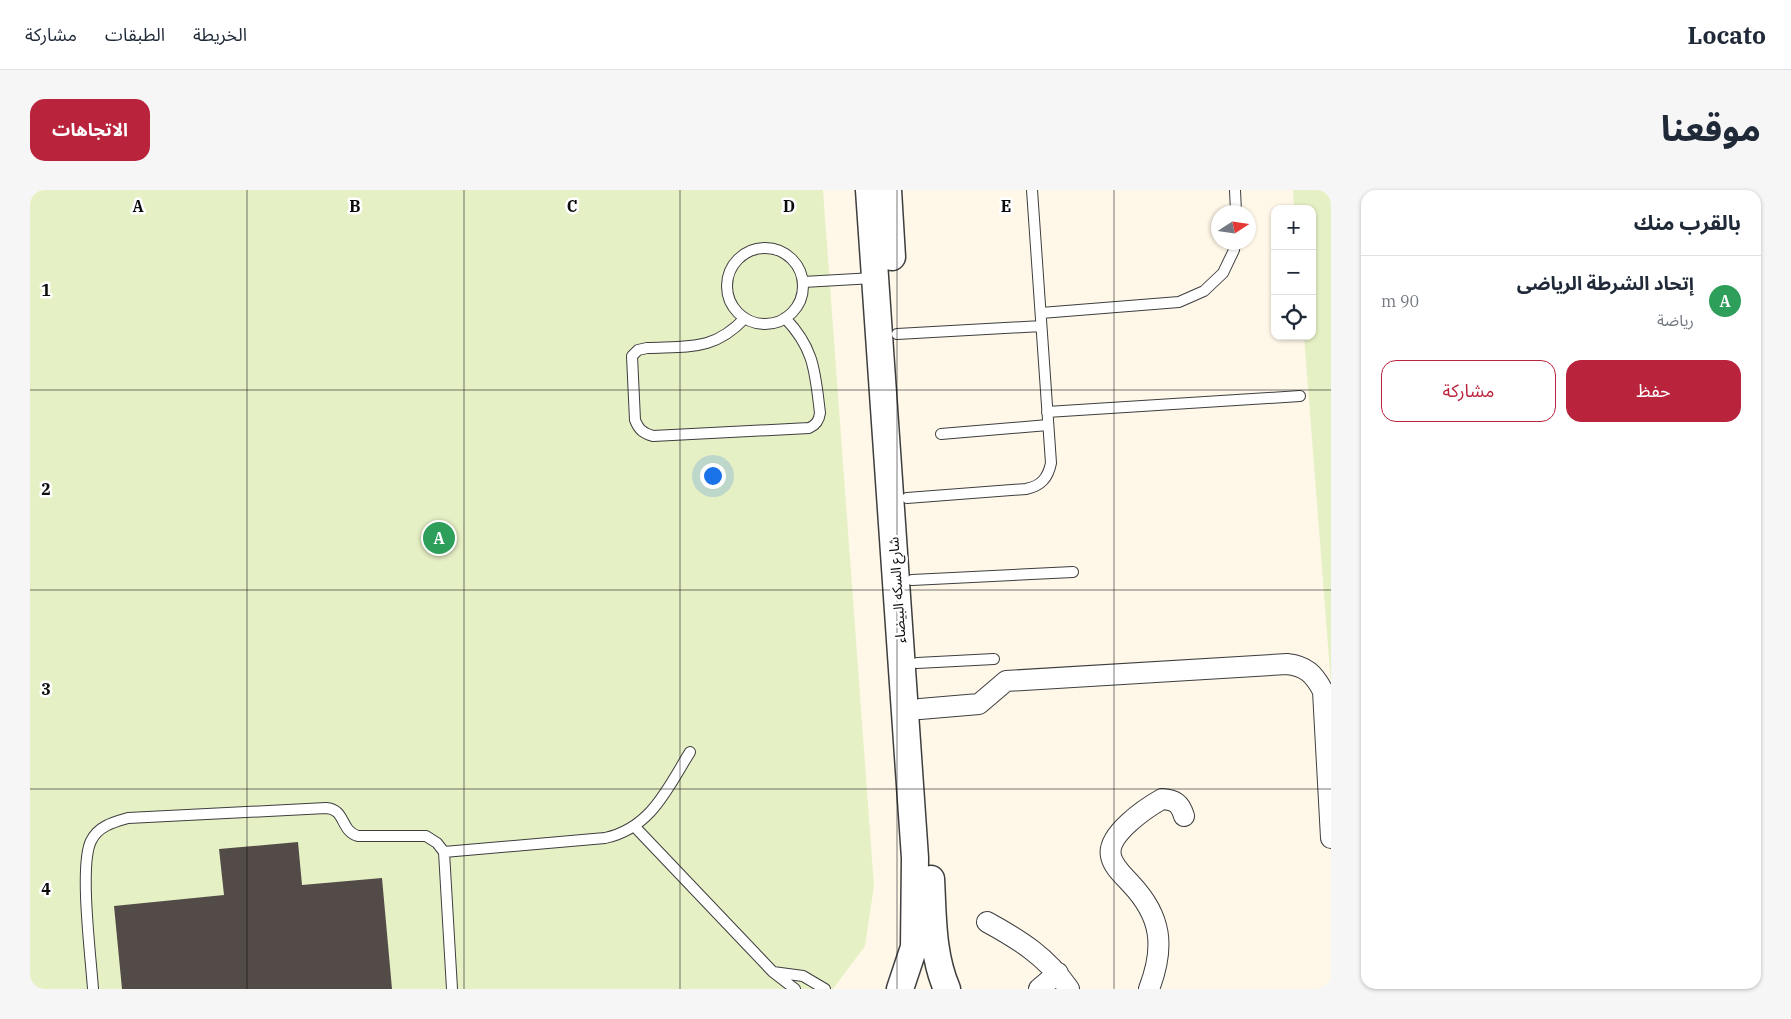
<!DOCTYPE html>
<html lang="ar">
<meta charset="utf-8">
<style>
:root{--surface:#fff;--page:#f6f6f7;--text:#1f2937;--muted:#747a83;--line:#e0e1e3;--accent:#ba233c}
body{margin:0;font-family:"IBM Plex Serif","Noto Sans Arabic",serif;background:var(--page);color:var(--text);direction:rtl}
.controls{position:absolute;right:15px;top:15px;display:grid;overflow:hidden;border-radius:10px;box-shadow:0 1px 4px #0004}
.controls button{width:45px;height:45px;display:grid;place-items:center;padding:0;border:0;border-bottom:1px solid var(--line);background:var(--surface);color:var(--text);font:25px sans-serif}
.compass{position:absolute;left:1181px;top:15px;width:45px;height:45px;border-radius:50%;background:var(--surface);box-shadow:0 1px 4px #0004;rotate:78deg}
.you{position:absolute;left:682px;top:285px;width:18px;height:18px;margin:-12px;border:4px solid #fff;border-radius:50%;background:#1a73e8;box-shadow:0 0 0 8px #1a73e833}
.badge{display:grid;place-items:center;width:32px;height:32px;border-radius:50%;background:var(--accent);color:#fff;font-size:16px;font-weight:700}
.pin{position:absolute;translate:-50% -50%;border:2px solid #fff;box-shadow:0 1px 5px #0006}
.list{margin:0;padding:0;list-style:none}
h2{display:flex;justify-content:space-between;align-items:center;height:65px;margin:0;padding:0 20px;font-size:21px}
h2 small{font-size:16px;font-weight:400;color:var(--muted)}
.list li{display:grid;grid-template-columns:32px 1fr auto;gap:15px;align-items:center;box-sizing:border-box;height:90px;padding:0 20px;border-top:1px solid var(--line)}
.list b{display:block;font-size:19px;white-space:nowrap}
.list p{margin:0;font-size:16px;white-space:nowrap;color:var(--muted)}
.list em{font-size:16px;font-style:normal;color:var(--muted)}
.actions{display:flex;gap:10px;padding:15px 20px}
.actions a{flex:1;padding:11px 0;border:1px solid var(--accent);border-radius:15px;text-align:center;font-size:18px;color:var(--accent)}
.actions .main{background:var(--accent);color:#fff}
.icon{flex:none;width:28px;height:28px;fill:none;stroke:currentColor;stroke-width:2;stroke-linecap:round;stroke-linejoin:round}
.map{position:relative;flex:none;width:1301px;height:799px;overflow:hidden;direction:ltr;border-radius:15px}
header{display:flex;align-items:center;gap:30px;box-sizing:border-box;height:70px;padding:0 25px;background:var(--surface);border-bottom:1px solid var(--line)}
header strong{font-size:24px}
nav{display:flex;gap:28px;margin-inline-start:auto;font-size:18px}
.intro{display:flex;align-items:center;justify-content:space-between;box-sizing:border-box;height:120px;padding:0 30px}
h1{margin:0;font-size:35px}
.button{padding:12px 22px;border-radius:15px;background:var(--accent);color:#fff;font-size:18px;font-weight:700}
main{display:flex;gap:30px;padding:0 30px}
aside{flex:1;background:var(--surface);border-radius:15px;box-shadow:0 1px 4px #0004}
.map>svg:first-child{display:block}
</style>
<header>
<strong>Locato</strong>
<nav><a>الخريطة</a><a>الطبقات</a><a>مشاركة</a></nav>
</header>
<div class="intro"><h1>موقعنا</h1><a class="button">الاتجاهات</a></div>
<main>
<aside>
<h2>بالقرب منك<small></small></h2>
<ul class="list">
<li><span class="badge" style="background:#2e9e5b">A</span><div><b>إتحاد الشرطة الرياضى</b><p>رياضة</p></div><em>90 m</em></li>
</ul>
<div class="actions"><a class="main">حفظ</a><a>مشاركة</a></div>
</aside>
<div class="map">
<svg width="1301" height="799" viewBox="0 0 1301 799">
<rect width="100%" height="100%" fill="#fff8e9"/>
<!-- pitch -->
<path fill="#e6f0c5" d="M0,0H793L844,696L835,756L803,799H0Z
M1263,0H1301V495L1274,146H1282V19H1264Z"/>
<!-- building -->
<path fill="#534b47" d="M268,652L272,695L352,688L362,799H92L84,716L194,705L189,659Z"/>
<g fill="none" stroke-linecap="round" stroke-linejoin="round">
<!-- service casing -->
<g stroke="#3e3e3e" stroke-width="12">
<path id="service" d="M1205,0L1206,22
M697 96a38 38 0 1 1 76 0a38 38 0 1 1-76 0Z
M773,92L844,88
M1011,123L1149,112L1174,101L1193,83L1204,60L1205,52
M715,128C684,161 659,156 617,158L608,160L602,166L605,230C609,240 613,243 623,246L779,238C786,235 789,231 790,223C785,183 785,159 755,128
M867,144L1011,136
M1017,222L1270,206
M911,244L1018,235
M877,308L996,299C1011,296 1018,288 1021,273L1002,0
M882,390L1043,382
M887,473L964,469
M605,637L743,782L765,799
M414,662L422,799
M743,782L773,786L795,799
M63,799C61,768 49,675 61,651C68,636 84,632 98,628L296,618C316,619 310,641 328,646H396L407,653L414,662L575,648C621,638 637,599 660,562"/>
</g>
<!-- minor casing -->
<g stroke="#3e3e3e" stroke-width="22">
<path id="minor" d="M890,519L949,514L976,491L1257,474C1276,476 1284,484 1293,501L1301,648
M957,732C990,750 1017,767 1039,799
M1009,799L1028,783
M1119,799C1135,757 1132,727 1101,694C1094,686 1083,677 1081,666C1076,645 1116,618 1132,609C1145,610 1150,613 1154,626"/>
</g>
<!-- tertiary casing -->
<g stroke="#3e3e3e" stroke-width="29">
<path id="tertiary" d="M839,0L885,668L884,757L870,799
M858,0L862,67
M901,689C903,726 902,765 917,799"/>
</g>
<!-- service -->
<use href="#service" stroke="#fff" stroke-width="10"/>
<!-- minor -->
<use href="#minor" stroke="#fff" stroke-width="20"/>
<!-- tertiary -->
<use href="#tertiary" stroke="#fff" stroke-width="26"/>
</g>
<!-- grid -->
<path fill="none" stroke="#0b0b0b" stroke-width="1" stroke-opacity="0.55" d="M217,0V799M434,0V799M650,0V799M867,0V799M1084,0V799M0,200H1301M0,400H1301M0,599H1301"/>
<g text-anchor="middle" stroke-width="5" stroke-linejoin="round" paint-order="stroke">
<!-- street labels -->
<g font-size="14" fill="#0b0b0b" stroke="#fff">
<text transform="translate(867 400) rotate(-94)" y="5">شارع السكه البيضاء</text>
</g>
</g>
<g font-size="16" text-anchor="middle" font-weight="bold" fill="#0b0b0b" stroke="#fff" stroke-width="5" stroke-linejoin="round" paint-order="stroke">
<text x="108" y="22">A</text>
<text x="325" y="22">B</text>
<text x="542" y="22">C</text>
<text x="759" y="22">D</text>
<text x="976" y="22">E</text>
<text x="16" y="106">1</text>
<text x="16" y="305">2</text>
<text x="16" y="505">3</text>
<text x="16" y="705">4</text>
</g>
</svg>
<div class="controls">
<button>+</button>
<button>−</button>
<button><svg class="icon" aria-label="locate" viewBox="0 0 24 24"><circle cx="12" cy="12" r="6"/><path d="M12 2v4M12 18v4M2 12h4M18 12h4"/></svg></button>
</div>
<svg class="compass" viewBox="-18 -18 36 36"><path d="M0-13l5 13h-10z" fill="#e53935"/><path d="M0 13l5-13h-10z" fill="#747a83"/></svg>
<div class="you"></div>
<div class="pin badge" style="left:409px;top:348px;background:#2e9e5b">A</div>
</div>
</main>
